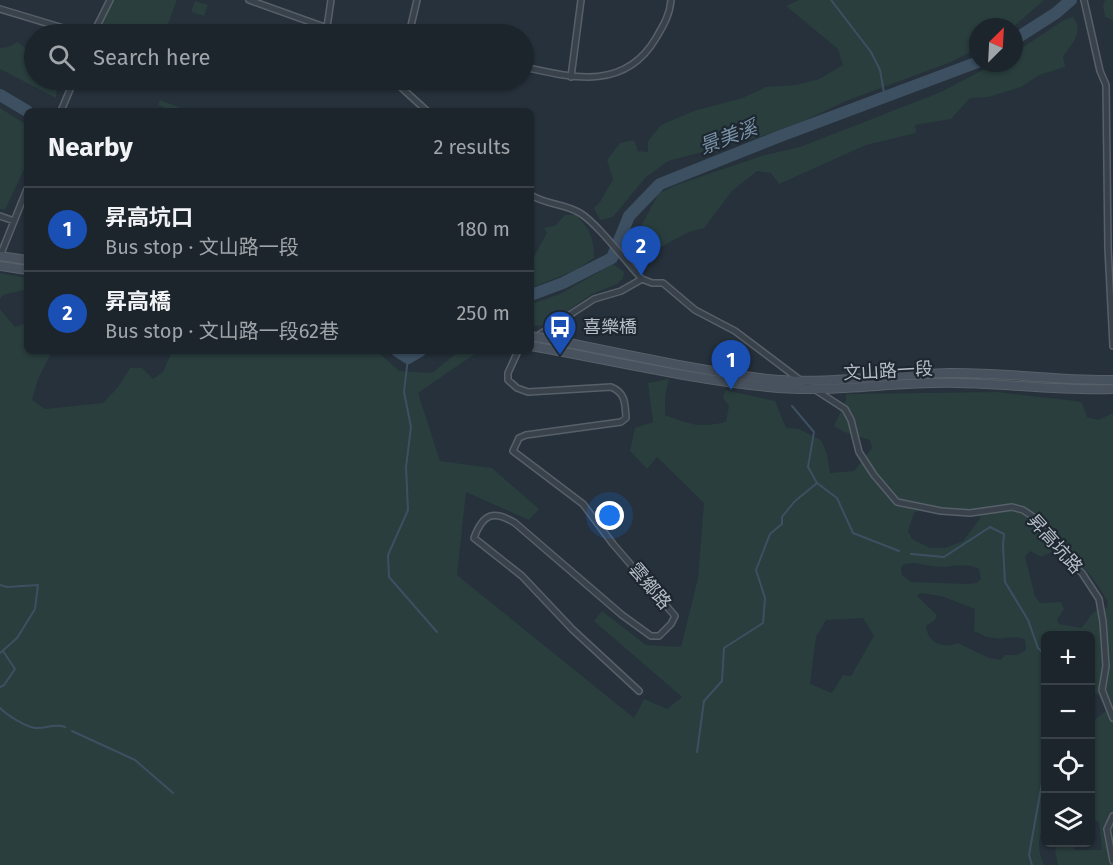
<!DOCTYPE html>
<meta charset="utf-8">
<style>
:root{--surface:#1c252c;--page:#252d34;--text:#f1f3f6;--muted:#a0a5a9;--line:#3a4248;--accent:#d93025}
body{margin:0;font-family:"Fira Sans","Noto Sans TC",sans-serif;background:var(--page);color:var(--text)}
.controls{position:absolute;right:18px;bottom:18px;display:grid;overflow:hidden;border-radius:9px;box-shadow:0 2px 4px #0004}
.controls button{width:54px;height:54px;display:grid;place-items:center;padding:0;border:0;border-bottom:2px solid var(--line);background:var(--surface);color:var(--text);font:30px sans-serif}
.compass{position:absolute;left:969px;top:18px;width:54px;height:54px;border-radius:50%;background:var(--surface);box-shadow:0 2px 4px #0004;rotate:24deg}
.you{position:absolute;left:610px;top:516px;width:21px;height:21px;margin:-15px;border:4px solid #fff;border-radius:50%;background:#1a73e8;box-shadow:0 0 0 9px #1a73e833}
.badge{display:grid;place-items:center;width:39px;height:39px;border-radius:50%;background:var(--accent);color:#fff;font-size:20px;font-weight:700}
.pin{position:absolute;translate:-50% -50px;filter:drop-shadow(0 2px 3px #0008)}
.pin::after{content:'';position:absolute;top:32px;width:21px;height:18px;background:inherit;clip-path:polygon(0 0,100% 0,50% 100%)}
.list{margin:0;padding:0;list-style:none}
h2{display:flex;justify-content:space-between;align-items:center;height:78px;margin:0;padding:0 24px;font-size:26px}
h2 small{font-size:20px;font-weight:400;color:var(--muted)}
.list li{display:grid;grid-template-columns:39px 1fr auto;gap:18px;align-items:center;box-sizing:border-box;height:84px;padding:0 24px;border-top:2px solid var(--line)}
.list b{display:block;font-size:22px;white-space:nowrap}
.list p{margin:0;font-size:20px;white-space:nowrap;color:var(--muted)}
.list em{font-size:20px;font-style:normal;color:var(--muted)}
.icon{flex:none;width:33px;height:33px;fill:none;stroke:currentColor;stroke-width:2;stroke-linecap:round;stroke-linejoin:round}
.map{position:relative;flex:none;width:1113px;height:865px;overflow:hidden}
.search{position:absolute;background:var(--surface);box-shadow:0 2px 4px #0004;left:24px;top:24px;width:510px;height:66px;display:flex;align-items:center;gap:15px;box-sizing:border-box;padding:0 21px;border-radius:33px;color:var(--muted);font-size:22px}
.panel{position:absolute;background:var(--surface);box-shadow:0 2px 4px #0004;left:24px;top:108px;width:510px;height:246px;border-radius:9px}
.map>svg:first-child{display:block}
</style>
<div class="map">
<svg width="1113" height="865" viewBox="0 0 1113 865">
<rect width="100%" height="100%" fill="#26313b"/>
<!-- green -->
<path fill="#293e3d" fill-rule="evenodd" d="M114,0H177L164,34H97Z
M799,0H1044L1013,27H978V48L951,62L846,101L785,130L668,161L645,178L613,217L600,220L594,208L600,202L613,179L607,160L620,143L634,140L638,151L648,152V141L661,125L694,111L742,98L766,87L797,85L819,79L843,65L838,49L786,6Z
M1105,0H1113V20L1105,17L1103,5Z
M195,1L208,5L204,16L191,12Z
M1073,17C1084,32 1073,43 1063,56L1065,67L1039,75L1021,87L988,97L970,98L951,119L915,125L916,133L866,145L779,184L771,173L757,171L732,191L704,228L689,232L661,247L653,261L642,263L633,247L632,239L642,224L659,193L679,184L765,155L800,147L941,92L996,63H1014V53L1064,20Z
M18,42L34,55V80H57L56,98L0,69V48L8,47Z
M160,100L188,111H172L158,105Z
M0,108L27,125V163L5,210L0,209Z
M565,215H576C590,229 594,238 594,258L576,270L531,288V262L547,233L544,228L555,226Z
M613,264L624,272L623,278L617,284L592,294L547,325L531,326V304L560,294Z
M0,273L27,278V289L3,295L0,299Z
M0,309L15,327L27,323V351H52L38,379L32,400L45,409L103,403L118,387L130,368H142L153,379L163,372L172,351H377L399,371L432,373L459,351H479L418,393L440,461L492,468L539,509L529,520L466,492L457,575L634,718L644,699L667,709L682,697L594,621L602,611L646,645L681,647L698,578L704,503L657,457L647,469L630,451L635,428L653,422L648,383L669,379L665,396V415C692,425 698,428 726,422L729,406L723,398L725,390L775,401L786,428L799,429L821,440L827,454L830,473L854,471L872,448L870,440L844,432L834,426L846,400V394L997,392L1076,401L1082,403L1087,417L1098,420L1113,413V865H1058L1055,850L1060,843H1072L1075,850H1102L1099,822L1091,818L1090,723L1106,711L1098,694L1091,695L1090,636H1046V818C1039,835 1036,848 1044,865H0ZM920,510L936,514L979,515L981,517L963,541L945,548H930L912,539L908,531L914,513ZM1056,550C1081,557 1096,582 1108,602L1107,608C1089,610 1092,617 1081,628L1059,624L1057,620L1064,609L1061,602L1040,603L1035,596L1025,557L1030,551L1041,557ZM913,563C923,564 934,567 944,567C957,566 967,563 979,569L981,579L977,583L968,584L911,582L902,575L901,568L904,564ZM921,593L941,596L975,609L974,631C981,634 987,638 994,638C1006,640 1014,634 1025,640L1026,650L1017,655H1005L1001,660L989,658L958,643C943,649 927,643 926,626L935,620L937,615L917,596ZM863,618L874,636L851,676L843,675L832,693L810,684L816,637L826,620Z"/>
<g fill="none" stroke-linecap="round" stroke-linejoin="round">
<!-- stream -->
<path stroke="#3d5062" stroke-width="2" d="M831,0L871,52L880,70L885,98
M408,358L404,392L411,427L406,467L408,510L388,555L389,577L437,632
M792,406L814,432L808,467L817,483L837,498L853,533L899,551
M911,554L944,557L990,527L1004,534L1003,546L1005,582L1028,620L1038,648L1046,656
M0,585L7,587L38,585L35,609L17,638L0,653
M0,687L4,685L15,669L3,651
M0,708C7,715 24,726 35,728C46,729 54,723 65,727
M72,731L135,760L173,793
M697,752L704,701L722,681L724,648L763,623L765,598L756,570L770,534L782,524V517L794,502L817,483
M1032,865L1029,855L1046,761"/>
<!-- river -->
<path stroke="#3d5062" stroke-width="12" d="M1014,40L1056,13L1071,0
M0,95L27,111
M531,295L563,283L612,258L629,216L660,184L778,137L978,62
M397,351L408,358L420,351"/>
<!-- minor casing -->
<g stroke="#576069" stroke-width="8">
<path id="minor" d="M249,0L344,34
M1084,0L1100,71L1106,85L1108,248L1113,346
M0,9L83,34
M327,27L331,0
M93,34L110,0
M409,34L417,0
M524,67C573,78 625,91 656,38C663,26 670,15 671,0
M571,77L581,0
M393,80L427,111
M61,111L74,80
M531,195C546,205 564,203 580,213C598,224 626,262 642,279L652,283H663L695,310L735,331L800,380L845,409L851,420L859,452L874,475L897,502L941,511L970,513L1012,507L1023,510L1035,518L1062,553L1082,573L1099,599L1103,622L1106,666L1102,690L1113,718
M0,216L14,221
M0,256L27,189
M531,340L594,299L621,291L642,279
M518,351L508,373V380L517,388L528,392L611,387C626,393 625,404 626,418L621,422L526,435L519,438L513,451L583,504L613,544L675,616L671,624L659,636H651L622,615L515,523C494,510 483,513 474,538L522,576L572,629L639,691
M1113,816L1107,829L1113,861"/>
</g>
<!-- secondary casing -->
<g stroke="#576069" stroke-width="10">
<path id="secondary" d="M0,256L27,260
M0,266L27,270
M548,339C621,353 694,370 768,379C825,385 891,374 949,373C1004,372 1058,381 1113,380
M531,346C610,360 689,379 768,387C832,394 895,381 959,383C1010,384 1061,391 1113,389"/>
</g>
<!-- minor -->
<use href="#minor" stroke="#39424b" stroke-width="5"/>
<!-- secondary -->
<use href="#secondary" stroke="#48525e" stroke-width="8"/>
<!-- secondary-bridge casing -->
<g stroke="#576069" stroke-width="10" stroke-linecap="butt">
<path id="secondary-bridge" d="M531,336L548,339"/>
</g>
<!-- secondary-bridge -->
<use href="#secondary-bridge" stroke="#48525e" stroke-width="8"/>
</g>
<!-- icons -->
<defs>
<g id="bus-pin" transform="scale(1.725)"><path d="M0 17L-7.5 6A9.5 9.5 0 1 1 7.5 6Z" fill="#1a4fb4" stroke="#1e2730"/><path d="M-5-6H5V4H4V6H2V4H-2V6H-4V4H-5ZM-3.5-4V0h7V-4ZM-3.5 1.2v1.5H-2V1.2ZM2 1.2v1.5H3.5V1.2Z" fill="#fff"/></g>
</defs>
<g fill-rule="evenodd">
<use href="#bus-pin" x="560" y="327"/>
</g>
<g text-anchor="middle" stroke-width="4.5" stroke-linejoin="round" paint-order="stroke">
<!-- poi labels -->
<g font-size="18" fill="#b5bdc7" stroke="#1e2730" text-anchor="start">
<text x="583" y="333">喜樂橋</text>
</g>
<!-- street labels -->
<g font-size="18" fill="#b5bdc7" stroke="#1e2730">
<text transform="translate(888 371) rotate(-3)" y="6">文山路一段</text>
<text transform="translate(1055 544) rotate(48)" y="6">昇高坑路</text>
<text transform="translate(650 586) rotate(50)" y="6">雲鄉路</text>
</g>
<!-- water labels -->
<g font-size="20" font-style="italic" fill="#7891a7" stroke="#1e2730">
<text transform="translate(728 137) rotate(-21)" y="7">景美溪</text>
</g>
</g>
</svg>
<div class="controls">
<button>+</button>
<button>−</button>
<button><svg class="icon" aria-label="locate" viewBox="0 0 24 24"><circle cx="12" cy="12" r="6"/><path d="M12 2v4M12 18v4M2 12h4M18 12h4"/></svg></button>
<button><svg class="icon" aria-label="layers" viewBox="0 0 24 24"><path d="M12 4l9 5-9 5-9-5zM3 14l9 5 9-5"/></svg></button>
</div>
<svg class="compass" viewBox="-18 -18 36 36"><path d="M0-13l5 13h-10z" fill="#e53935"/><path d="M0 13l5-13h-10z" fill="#a0a5a9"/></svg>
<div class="you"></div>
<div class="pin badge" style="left:731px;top:390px;background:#1a4fb4">1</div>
<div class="pin badge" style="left:641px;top:276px;background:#1a4fb4">2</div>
<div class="search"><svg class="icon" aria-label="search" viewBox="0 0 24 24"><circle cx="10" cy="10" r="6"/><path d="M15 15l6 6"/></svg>Search here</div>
<section class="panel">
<h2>Nearby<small>2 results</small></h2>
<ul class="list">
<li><span class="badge" style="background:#1a4fb4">1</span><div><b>昇高坑口</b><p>Bus stop · 文山路一段</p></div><em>180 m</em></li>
<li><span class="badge" style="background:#1a4fb4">2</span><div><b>昇高橋</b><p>Bus stop · 文山路一段62巷</p></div><em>250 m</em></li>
</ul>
</section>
</div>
